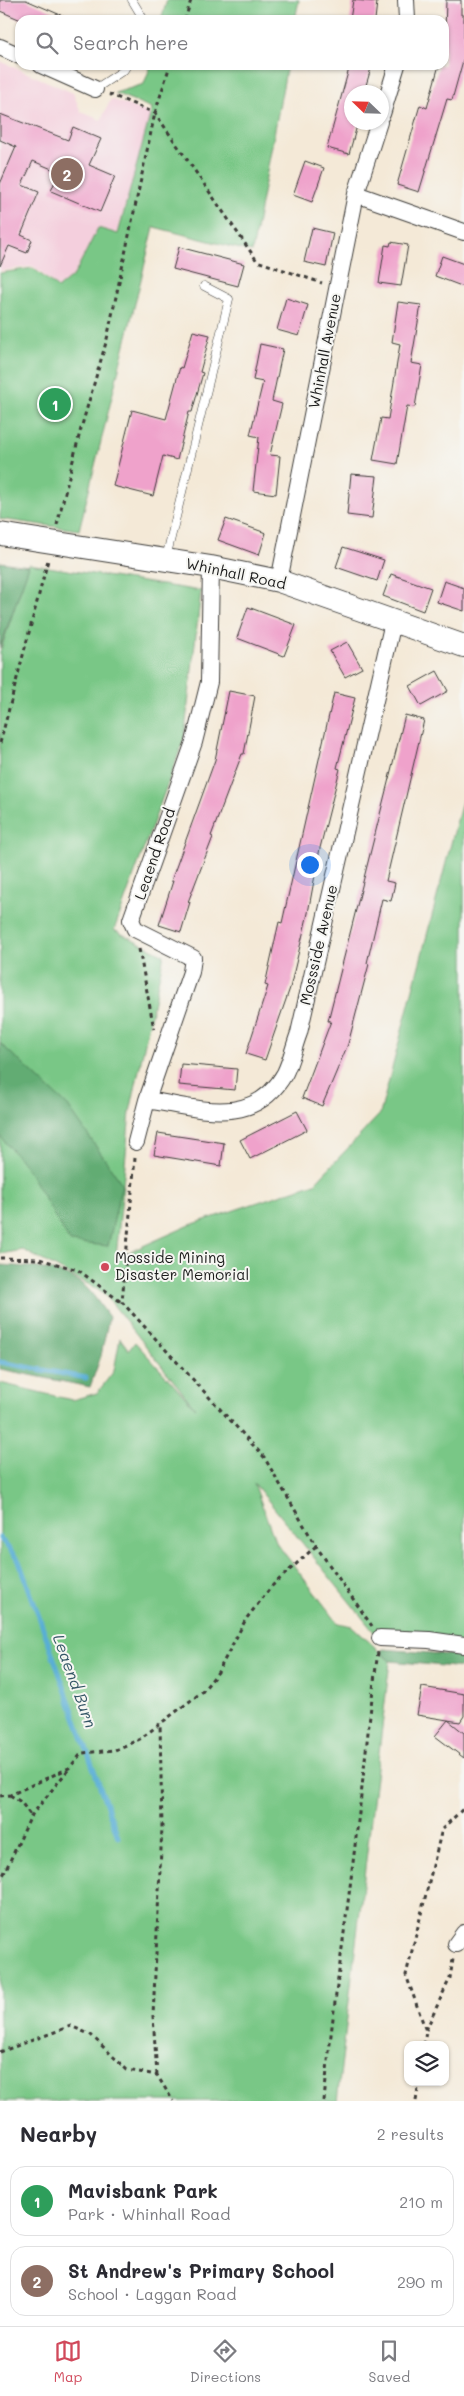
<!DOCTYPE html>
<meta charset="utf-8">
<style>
:root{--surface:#fff;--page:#f2f2f3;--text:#2b2b33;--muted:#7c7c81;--line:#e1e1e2;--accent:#d1495b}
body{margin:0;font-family:Mali,sans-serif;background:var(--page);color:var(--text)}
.controls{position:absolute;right:15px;bottom:15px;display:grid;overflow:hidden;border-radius:10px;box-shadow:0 1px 4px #0004}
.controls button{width:45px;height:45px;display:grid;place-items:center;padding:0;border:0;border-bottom:1px solid var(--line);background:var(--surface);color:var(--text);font:25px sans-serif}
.compass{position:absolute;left:344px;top:85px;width:45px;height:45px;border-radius:50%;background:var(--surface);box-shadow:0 1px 4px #0004;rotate:293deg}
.you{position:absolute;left:309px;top:864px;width:18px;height:18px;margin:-12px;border:4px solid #fff;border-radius:50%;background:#1a73e8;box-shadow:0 0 0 8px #1a73e833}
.badge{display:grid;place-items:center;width:32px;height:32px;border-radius:50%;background:var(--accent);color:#fff;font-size:16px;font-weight:700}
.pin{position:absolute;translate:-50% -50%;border:2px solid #fff;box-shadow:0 1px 5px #0006}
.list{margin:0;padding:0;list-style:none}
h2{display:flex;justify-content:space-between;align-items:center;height:65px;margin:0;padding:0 20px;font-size:21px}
h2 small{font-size:16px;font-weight:400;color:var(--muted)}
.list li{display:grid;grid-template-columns:32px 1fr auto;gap:15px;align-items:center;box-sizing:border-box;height:70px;margin:0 10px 10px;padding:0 10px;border:1px solid var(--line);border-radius:15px}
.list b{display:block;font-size:19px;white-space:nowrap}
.list p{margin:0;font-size:16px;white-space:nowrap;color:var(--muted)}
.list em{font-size:16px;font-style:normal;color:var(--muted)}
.icon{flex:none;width:28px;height:28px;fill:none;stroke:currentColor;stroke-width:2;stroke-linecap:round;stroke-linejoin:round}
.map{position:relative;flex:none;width:464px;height:2101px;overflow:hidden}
.search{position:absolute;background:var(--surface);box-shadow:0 1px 4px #0004;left:15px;right:15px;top:15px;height:55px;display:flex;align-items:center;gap:12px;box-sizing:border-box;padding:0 18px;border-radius:15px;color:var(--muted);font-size:19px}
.sheet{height:225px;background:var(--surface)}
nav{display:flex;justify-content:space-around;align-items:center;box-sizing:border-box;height:70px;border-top:1px solid var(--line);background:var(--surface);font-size:14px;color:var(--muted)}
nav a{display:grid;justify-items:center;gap:2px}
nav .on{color:var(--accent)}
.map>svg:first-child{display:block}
</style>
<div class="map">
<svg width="464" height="2101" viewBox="0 0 464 2101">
<rect width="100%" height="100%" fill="#f6f6f2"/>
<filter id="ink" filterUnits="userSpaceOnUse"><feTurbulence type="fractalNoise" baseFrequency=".02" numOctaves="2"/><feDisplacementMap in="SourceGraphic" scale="10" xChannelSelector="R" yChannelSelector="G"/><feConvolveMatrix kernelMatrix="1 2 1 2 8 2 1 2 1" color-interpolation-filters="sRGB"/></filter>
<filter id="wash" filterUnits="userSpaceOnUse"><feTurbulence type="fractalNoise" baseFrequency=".0096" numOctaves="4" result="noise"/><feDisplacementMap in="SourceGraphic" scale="20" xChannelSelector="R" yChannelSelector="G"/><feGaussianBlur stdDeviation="1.12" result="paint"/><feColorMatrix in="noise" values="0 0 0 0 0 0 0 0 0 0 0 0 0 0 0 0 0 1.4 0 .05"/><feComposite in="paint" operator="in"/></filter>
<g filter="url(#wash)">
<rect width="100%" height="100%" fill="#f4e9d7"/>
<!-- built -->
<path fill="#f4cfdd" d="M0,61L73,93L81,112L101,120L111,99L151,114L117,233L98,227L73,275L58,287L33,266L0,271Z"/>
<!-- green -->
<path fill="#79c786" stroke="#4a7251" d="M167,0H299L295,20H161Z
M151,65H287L252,252L154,227L79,530L0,519V273L33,268L58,288L74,275L98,228L118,234L152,108L115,93L144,84Z
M29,564L201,591L184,739L114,930L164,955L130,1112L116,1258L190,1225L315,1183L380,1114L464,794V1643L377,1636L254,1483L275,1541L338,1623L352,1626L390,1661L337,2101H0V1383L72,1400L97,1393L114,1371L120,1338L129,1350L135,1342L195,1408L103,1292L23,1250L0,1254V652Z"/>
<!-- forest -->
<path fill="#62ac73" stroke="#3f6448" d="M0,562L29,566L0,648Z
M0,1043L68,1106L122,1184L108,1246L70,1242L26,1167L0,1136Z
M0,1265C28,1267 67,1267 88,1289C96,1298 102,1308 109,1317L101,1356L90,1387L0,1369Z
M384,1649L464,1656V1668L390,1661L380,1651Z"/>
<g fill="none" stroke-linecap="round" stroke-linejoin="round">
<!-- stream -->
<path stroke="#59aed5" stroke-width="5" d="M0,1362L86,1378
M0,1538L19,1561L118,1837"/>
</g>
<g id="blocks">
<!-- building -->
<path fill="#efa2cb" d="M0,0H26L72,20H21L0,11Z
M353,0L377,2L375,20H350Z
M446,0H461V15H464V57L452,100L447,99L419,192L397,185L420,105L427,108L439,65H444Z
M350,65H372L364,92H352V122H358L349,154L327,148Z
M0,114L68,140L73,127L101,139L89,165L115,176L100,212L51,191L59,172L33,161L22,185L39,192L21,235L32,240L27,253L9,246L0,266V184L16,147L0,140Z
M305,161L324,168L312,202L293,195Z
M312,228L333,233L326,267L304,262Z
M391,242L408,245L401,286L379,283L385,245L390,246Z
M179,247L244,264L238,286L173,269Z
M442,256L464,264V287L435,276Z
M286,298L308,305L299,336L277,330Z
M398,302L421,305L411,363L422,365L415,407L407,406L397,464L373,460L381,418L388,419L400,344L392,342Z
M193,331L210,335L200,372L203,373L192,412H189L177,460L163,456L153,496L113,486L132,410L166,419L180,367L182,368Z
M260,344L283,349L272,401L282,404L270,455L280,456L276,494L253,491L259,437L250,435L263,382L253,380Z
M351,474L377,476L372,518L347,515Z
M226,519L266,533L259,555L218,540Z
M343,547L384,560L377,581L336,567Z
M391,574L431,588L423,611L383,596Z
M444,581L464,588V611L437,602Z
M248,607L296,625L284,656L237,638Z
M347,642L362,668L345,677L330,651Z
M437,671L448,691L421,706L410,686Z
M229,691L255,696L244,754H242L211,836L213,837L188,902H190L181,932L159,925L173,881H171L215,760Z
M334,693L355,698L337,768L340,769L320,848L308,913L290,988L265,1060L246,1054L268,986L265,985L279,922L282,923Z
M405,715L424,720L386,881L395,883L391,901L382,899L367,963L369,964L348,1044L322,1106L302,1098L331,1021H328Z
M181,1064L237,1069L235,1090L179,1085Z
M297,1111L307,1130L250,1159L240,1140Z
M158,1133L224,1143L221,1166L154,1155Z
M422,1687L464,1694V1716L460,1722L417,1715Z
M448,1720L464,1733V1758L435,1736Z"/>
</g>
</g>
<g filter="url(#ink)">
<use href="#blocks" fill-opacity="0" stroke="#3c3b38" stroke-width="1"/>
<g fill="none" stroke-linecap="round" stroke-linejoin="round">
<!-- lane casing -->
<g stroke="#3c3b38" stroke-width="9">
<path id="lane" d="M132,0L144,20
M95,89L124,70L127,65
M166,558L229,299L204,286"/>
</g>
<!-- street casing -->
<g stroke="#3c3b38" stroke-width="18">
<path id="street" d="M406,0L407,20
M0,47L20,56
M41,65L95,89
M382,114L397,65
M356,194L464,232
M279,581L356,194L379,122
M147,1100L191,972L193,958L135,929L131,920L194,742L209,682L211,567
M136,1142L147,1100C198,1108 254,1129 285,1073C291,1061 294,1046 299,1033L393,622
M380,1638L429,1640L464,1645
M456,1944L464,1933"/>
</g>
<!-- secondary casing -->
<g stroke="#3c3b38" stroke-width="24">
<path id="secondary" d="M0,534L211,567L279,581L464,646"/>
</g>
<!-- path -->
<path stroke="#3c3b38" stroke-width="3" stroke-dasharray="4 4" stroke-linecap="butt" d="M185,20L191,0
M109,94L155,113L257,261L322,283
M57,525L80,432L107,339L155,113L170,65
M0,743L48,560
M139,949L154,1029
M135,1158L122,1302L264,1457L316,1546L372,1626
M0,1258L39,1259L78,1270L121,1302
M10,1795L21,1802L31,1816
M0,1796L10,1795L69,1768L82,1753L115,1750L140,1739L202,1692L218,1672L246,1619L272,1586L316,1546
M0,1882L31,1816L68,1770
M426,2030L450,1978L453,1959
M424,2045L426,2031L406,1975L442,1829L464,1808
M0,2052L71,2026L91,2035L127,2070L157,2075L173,2101
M157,2075L153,2016L162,1828L160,1723
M324,2101C332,2013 346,1925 356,1837C364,1776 369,1714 378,1652
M416,2101L419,2082"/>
<!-- lane -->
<use href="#lane" stroke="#fff" stroke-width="8"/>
<!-- street -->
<use href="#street" stroke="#fff" stroke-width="16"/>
<!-- secondary -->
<use href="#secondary" stroke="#fff" stroke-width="22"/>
</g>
</g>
<!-- markers -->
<circle fill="#d1495b" stroke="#f6f6f2" stroke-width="2" cx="105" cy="1267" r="5"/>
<g text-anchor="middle" stroke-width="4" stroke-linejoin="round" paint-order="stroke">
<!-- street labels -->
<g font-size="15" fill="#1c1c1c" stroke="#f6f6f2">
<text transform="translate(325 351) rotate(-79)" y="5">Whinhall Avenue</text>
<text transform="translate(236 574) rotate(12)" y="5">Whinhall Road</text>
<text transform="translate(155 854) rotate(-71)" y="5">Leaend Road</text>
<text transform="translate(319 945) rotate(-77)" y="5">Mossside Avenue</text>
</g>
<!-- poi labels -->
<g font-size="15" fill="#1c1c1c" stroke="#f6f6f2" text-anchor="start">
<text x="115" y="1263">Mosside Mining<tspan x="115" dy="17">Disaster Memorial</tspan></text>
</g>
<!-- water labels -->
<g font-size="16" font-style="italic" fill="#345666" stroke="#f6f6f2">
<text transform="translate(75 1681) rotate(70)" y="6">Leaend Burn</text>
</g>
</g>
</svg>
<div class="controls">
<button><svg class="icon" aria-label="layers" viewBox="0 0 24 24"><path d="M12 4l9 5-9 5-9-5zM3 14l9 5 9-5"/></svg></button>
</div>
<svg class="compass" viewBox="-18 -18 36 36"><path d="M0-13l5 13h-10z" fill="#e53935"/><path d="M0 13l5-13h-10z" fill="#7c7c81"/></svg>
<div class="you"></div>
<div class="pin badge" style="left:55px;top:404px;background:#2e9e5b">1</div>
<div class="pin badge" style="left:67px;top:174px;background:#8d6e63">2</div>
<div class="search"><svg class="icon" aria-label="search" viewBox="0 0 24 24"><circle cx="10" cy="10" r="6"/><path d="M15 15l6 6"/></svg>Search here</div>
</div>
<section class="sheet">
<h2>Nearby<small>2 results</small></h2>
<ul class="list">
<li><span class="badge" style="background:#2e9e5b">1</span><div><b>Mavisbank Park</b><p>Park · Whinhall Road</p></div><em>210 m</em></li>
<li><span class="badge" style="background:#8d6e63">2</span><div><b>St Andrew's Primary School</b><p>School · Laggan Road</p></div><em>290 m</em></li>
</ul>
</section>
<nav>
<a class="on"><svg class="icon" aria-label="map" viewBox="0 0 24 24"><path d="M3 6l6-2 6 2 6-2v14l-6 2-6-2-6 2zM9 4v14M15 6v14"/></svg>Map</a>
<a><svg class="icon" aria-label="directions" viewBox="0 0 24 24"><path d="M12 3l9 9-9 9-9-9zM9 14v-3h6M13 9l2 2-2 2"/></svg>Directions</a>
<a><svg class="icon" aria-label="saved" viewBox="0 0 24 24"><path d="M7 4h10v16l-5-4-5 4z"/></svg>Saved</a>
</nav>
